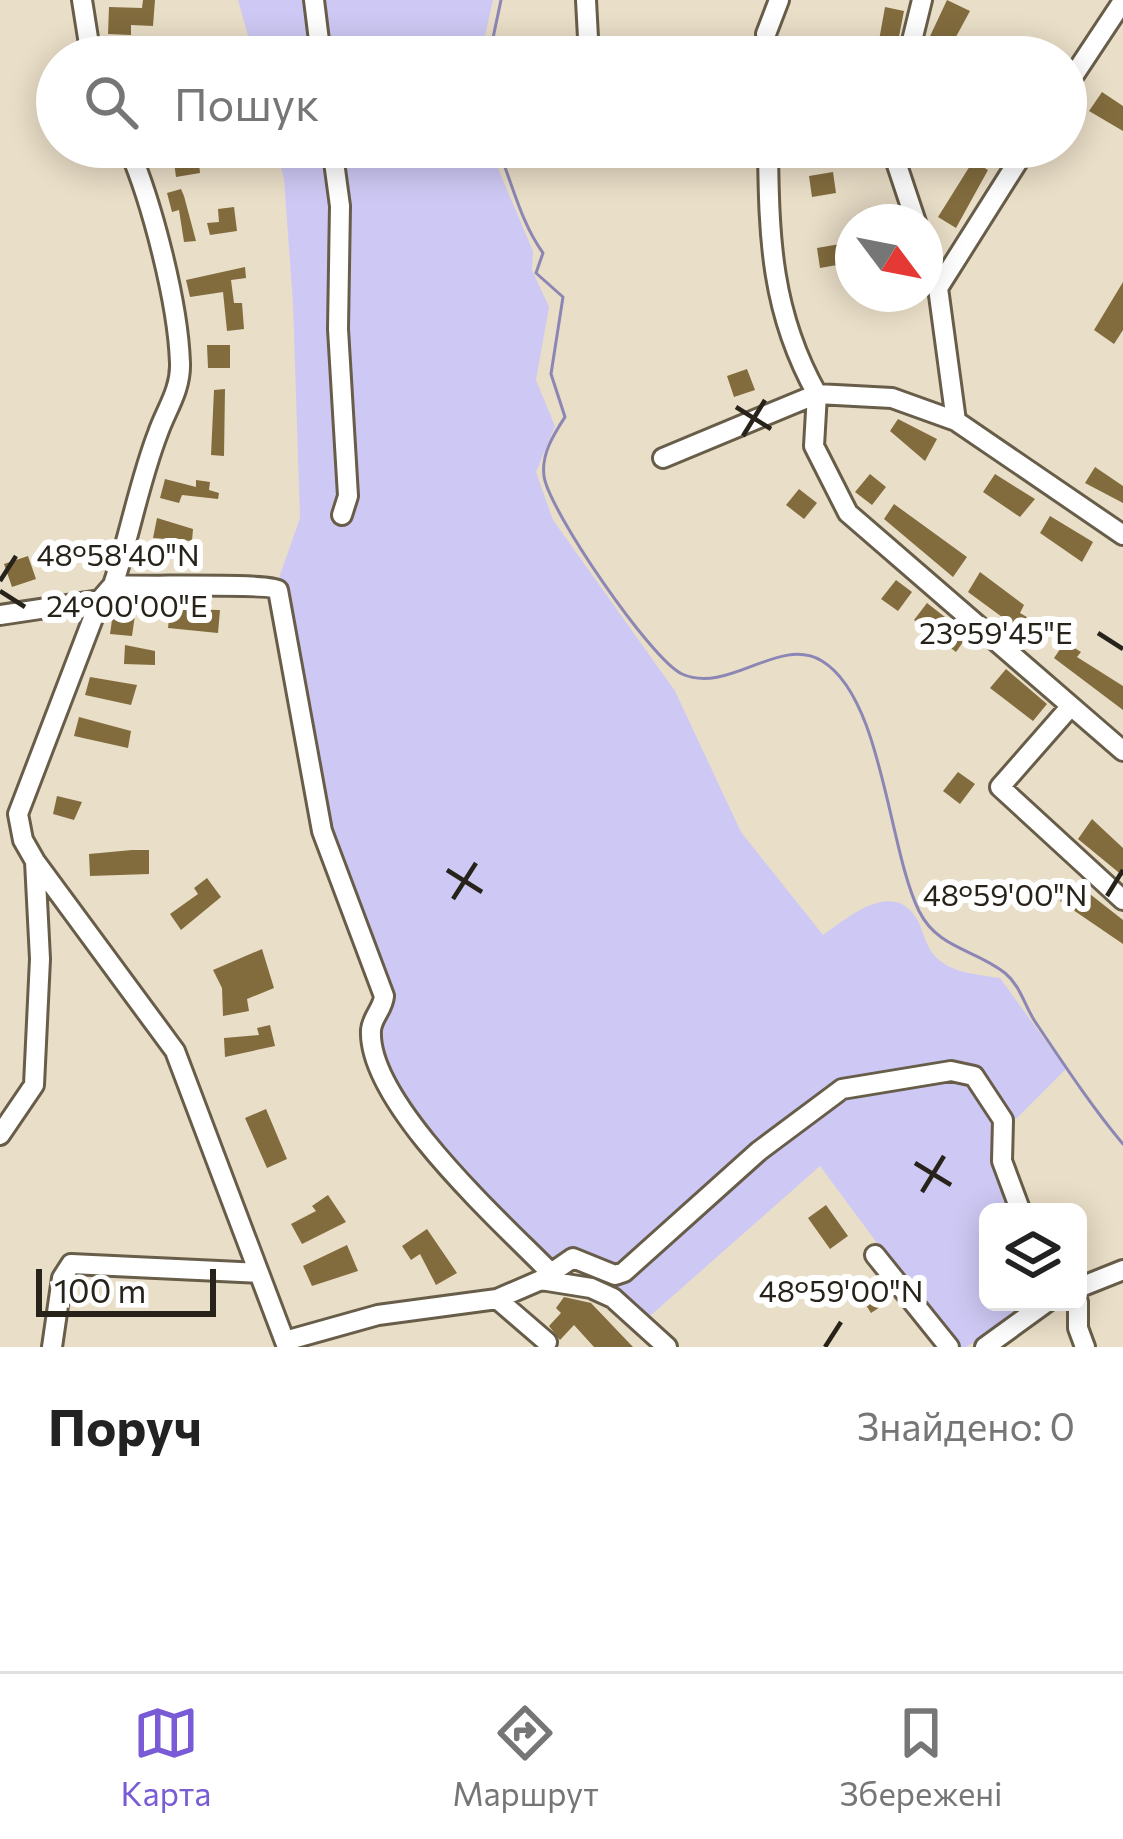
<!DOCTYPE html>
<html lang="uk">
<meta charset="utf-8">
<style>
:root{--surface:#fff;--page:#f6f6f6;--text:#222;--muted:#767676;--line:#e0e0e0;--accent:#785bd5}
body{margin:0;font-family:Commissioner,sans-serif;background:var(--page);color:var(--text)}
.controls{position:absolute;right:36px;bottom:36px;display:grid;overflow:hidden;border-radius:18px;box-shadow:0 6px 30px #0003}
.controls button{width:108px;height:108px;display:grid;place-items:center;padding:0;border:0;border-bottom:3px solid var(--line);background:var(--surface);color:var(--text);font:60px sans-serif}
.compass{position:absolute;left:835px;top:204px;width:108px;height:108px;border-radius:50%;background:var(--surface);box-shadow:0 6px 30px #0003;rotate:122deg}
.scale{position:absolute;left:36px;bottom:30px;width:180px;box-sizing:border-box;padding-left:12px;border:6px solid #27231a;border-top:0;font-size:33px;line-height:42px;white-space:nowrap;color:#27231a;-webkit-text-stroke:9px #fff;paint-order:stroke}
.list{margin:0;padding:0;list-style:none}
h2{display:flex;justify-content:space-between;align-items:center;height:156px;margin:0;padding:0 48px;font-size:51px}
h2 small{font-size:39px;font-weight:400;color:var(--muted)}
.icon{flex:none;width:66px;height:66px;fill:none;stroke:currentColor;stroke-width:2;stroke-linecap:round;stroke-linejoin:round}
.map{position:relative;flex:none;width:1123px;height:1347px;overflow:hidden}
.search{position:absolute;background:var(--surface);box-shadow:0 6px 30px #0003;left:36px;right:36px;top:36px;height:132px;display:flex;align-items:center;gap:30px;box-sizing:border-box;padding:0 42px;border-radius:66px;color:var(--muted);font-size:45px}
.sheet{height:324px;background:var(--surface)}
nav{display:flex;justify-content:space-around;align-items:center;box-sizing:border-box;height:168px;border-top:3px solid var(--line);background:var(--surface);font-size:33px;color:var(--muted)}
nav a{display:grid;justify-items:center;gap:6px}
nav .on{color:var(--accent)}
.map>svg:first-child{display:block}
</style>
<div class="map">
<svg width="1123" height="1347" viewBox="0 0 1123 1347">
<rect width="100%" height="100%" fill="#e9dec7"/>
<!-- green -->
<path fill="#cec9f4" d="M238,0H493L480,57H254Z
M276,147H489L533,251L532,270L549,307L536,380L555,426L536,472L553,520L675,691L741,832L823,935C846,919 890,880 915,916C924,929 924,946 937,958C952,973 980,975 1000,978L1066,1069L1016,1119L1007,1118L1016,1212H988V1302H1044L966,1347H954L820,1166L650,1316L597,1270L570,1264L549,1276L412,1112L376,1034L382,999L320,839L273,595L300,518L293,304L284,179Z"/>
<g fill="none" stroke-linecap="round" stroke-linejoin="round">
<!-- stream -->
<path stroke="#8c86b5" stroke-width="3" d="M489,57L501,0
M497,147C513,184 520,221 543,253L536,273L563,297L551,374L565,417C554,434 541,454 544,476C548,509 651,660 682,674C729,695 779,635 822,661C883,698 888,848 919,911C938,949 975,949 1005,973C1022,987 1025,1009 1038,1026C1065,1066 1092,1107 1123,1144"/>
</g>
<!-- building -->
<path fill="#826c3e" d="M143,0H155L153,26L131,25V35L108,34L109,7L142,8Z
M947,0L970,11L945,57H938L924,49Z
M885,7L904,11L895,57H876Z
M1102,92L1123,106V131L1089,111Z
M209,147H225L228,157L199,163L200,173L176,177L173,155Z
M973,161L988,170L956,228L938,217Z
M833,172L836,193L812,197L809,176Z
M181,189L184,196L196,241L184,242L179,210L172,212L167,193Z
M234,207L237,231L210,235L207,223L219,222L218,209Z
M840,244L843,264L820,268L817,248Z
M245,267L246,278L231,280L234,303H242L244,329L227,331L223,292L190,297L186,280Z
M1123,282V330L1114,344L1094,330Z
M207,345H230V368H208Z
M747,369L755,390L734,397L727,376Z
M225,389L224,456L211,455L214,390Z
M898,419L937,439L925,461L890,431Z
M1095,467L1123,486V503L1085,483Z
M870,474L886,487L872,505L855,492Z
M995,474L1035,499L1020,517L983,492Z
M165,479L196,487V480L210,482L209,490L219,493L218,499L182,495L179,503L160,498Z
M799,489L817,503L804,519L786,505Z
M894,504L967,557L953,577L884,519Z
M1050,516L1093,542L1082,562L1040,533Z
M157,518L193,529L192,541L153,538Z
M28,556L36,579L12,587L4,564Z
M980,572L1024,605L1020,613L1049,630L1040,645L968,592Z
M896,580L912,592L898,611L881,599Z
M927,603L968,635L956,652L914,620Z
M170,609L220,610L218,633L168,628Z
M113,613L135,615L132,636L110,634Z
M1065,642L1081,652L1077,657L1123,686V710L1054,658Z
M125,645L155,651V665L124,664Z
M1006,669L1047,704L1033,721L990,688Z
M90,677L137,685L131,705L85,695Z
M79,717L131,731L128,748L74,736Z
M958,772L975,784L960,804L943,791Z
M57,796L82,802L74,820L53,814Z
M1092,819L1123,848V876L1078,839Z
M132,850H149V874L90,876L89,854Z
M207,878L221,897L181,930L170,914L198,894L194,888Z
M1072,880L1123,920V944L1060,901Z
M262,949L274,988L247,999L249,1011L223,1016L222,988L213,970Z
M270,1025L275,1046L225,1057L224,1038L259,1035L257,1028Z
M266,1109L287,1159L267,1168L245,1118Z
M328,1195L346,1222L302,1244L291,1224L316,1211L312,1206Z
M826,1205L848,1236L830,1249L808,1218Z
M427,1229L457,1273L436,1285L420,1254L411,1260L402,1246Z
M347,1245L358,1271L312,1286L303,1266Z
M877,1282L889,1301L871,1313L859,1294Z
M564,1297L591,1303L633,1347H594L574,1325L560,1340L549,1326L561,1313L556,1308Z"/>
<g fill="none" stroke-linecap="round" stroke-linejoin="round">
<!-- minor casing -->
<g stroke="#675d49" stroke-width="24">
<path id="minor" d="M82,0L91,57
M314,0L321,57
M586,0L589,57
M767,57L766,34L779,0
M908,57L922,0
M1066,87L1123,1
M128,147C152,202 178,303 180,363C181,390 166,410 158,433C139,482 130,535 113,585L100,600L18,814L23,840L35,861L175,1051L287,1347
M332,147L340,206L338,329L348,496L342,515
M768,147C769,238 771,312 817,394
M891,147L916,222
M925,250L938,288
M817,394L814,446L848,513L1123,751
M956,421L938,288L1027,147
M663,458L817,394L892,398L956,421L1123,535
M113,585C138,587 269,583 278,590L322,831L384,996C383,1009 372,1017 371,1030C367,1102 501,1222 550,1272
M0,615L100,600
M1071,706L1000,787L1123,900
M0,1135L34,1085L40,959L35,861
M875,1255L949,1347
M541,1280L573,1258L615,1275L624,1272L759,1151L842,1089L951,1071L974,1076L1003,1120L1002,1161L1021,1212
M1078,1288L1123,1270
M497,1299L547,1342
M1078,1302V1328L1085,1347
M285,1341L378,1315L497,1299L541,1280L591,1288L613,1298L667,1347
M52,1347L62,1278L71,1264L259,1273
M985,1347L1047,1302"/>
</g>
<!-- minor -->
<use href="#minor" stroke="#fff" stroke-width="18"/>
</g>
<!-- ticks -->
<path fill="none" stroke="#27231a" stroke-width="4.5" d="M736,407L771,429M743,436L765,400M0,581L16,556M0,591L25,607M1098,633L1123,649M447,870L482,892M1107,896L1123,870M453,899L476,863M915,1163L951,1185M922,1192L944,1156M825,1347L841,1322"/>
<g font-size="30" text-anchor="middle" fill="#27231a" stroke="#fff" stroke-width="12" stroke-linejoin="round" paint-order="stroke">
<text x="118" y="566">48°58'40"N</text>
<text x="127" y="617">24°00'00"E</text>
<text x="996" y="644">23°59'45"E</text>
<text x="1005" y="906">48°59'00"N</text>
<text x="841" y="1302">48°59'00"N</text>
</g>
</svg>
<div class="controls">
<button><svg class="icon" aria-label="layers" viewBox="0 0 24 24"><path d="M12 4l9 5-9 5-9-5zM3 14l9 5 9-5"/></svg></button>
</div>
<svg class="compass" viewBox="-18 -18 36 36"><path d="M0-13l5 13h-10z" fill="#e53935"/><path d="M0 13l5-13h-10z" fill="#767676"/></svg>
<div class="scale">100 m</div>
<div class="search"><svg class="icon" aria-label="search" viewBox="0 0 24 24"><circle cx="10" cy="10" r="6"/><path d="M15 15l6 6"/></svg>Пошук</div>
</div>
<section class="sheet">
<h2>Поруч<small>Знайдено: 0</small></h2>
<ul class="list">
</ul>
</section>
<nav>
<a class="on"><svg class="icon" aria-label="map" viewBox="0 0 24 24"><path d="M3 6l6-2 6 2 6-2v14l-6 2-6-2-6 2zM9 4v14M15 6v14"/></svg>Карта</a>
<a><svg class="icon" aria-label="directions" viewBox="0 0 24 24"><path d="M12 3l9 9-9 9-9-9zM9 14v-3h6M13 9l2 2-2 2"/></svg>Маршрут</a>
<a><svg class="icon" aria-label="saved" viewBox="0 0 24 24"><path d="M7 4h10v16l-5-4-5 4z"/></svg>Збережені</a>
</nav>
